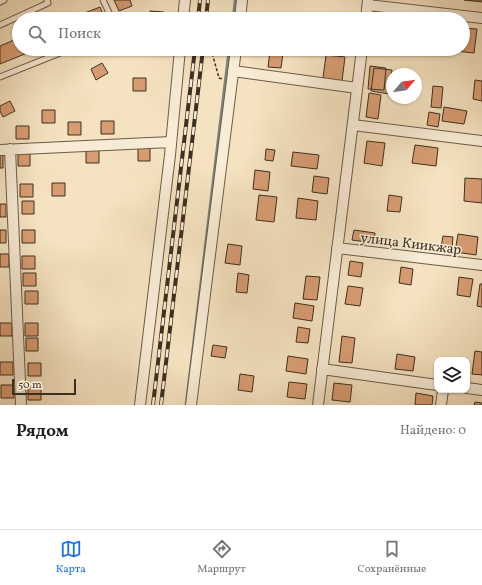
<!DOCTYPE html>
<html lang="ru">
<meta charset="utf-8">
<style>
:root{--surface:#fff;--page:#f2f2f2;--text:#202124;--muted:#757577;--line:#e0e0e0;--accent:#1a73e8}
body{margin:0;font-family:Vollkorn,serif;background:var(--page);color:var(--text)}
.controls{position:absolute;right:12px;bottom:12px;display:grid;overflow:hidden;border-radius:8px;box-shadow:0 1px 3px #0004}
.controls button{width:36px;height:36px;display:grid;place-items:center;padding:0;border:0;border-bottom:1px solid var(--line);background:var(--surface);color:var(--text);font:20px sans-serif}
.compass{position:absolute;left:386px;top:68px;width:36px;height:36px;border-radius:50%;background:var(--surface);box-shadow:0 1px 3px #0004;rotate:61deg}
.scale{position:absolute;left:12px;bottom:10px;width:64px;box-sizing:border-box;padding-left:4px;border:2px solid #3d3020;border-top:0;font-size:11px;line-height:14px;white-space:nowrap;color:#3d3020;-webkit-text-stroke:3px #f8ecd6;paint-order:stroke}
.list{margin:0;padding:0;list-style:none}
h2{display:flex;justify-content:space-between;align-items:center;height:52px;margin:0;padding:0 16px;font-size:17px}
h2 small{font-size:13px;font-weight:400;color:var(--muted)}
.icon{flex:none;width:22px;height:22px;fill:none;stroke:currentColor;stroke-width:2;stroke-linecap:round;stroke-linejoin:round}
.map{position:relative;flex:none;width:482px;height:405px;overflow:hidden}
.search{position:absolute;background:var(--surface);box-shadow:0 1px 3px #0004;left:12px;right:12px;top:12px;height:44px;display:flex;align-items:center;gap:10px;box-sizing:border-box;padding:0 14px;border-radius:22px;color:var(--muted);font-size:15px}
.sheet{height:124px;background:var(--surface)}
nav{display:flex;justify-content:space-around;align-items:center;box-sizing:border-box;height:56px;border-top:1px solid var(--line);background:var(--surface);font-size:11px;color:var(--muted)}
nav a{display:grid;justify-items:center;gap:2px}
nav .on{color:var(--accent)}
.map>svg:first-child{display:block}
</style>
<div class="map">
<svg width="482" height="405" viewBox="0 0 482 405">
<rect width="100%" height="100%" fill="#f5e2c0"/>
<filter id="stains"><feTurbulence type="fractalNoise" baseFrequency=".005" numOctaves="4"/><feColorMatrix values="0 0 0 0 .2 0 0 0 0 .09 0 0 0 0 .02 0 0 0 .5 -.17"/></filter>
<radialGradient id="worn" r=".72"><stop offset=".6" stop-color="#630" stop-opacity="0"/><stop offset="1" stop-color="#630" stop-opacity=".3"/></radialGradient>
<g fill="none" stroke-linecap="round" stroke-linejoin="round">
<!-- stream -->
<path stroke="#78847e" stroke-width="2.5" d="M233,19L235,0
M186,405L229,49"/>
</g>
<!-- building -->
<path fill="#d89c72" stroke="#3d3020" d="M114,0H130L132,6L119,11Z
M464,0H482V2Z
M100,7L105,19H69Z
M150,11L164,12L163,19H150Z
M463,28L477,29L474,53L456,51V49H463Z
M19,38V49H37L0,64V46Z
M147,49H160V51L147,50Z
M270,51L283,53L281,68L268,67Z
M326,55L345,57L342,81L323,78Z
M102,63L108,73L96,80L91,69Z
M370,66L386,68L384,90L368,89Z
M374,68L392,70L389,94L371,91Z
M133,78H146V91H133Z
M475,80L482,81V101L473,99Z
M433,86L443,87L441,108L431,107Z
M369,93L381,95L378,119L366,117Z
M10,101L15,111L3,117L0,111V106Z
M444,107L467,111L464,124L442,121Z
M42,110H55V123H42Z
M429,112L440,114L438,127L427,125Z
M101,121H114V134H101Z
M68,122H81V135H68Z
M16,126H29V139H16Z
M367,141L385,143L382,166L364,163Z
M415,145L438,148L436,166L412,163Z
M138,148H150V161H138Z
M266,149L275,150L273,161L265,160Z
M86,150H99V163H86Z
M293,152L319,155L317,169L291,166Z
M18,153H30V166H18Z
M0,155H3V168H0Z
M255,170L270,172L268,191L253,189Z
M314,176L329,178L327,194L312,192Z
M465,178L482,179V203L464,201Z
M52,183H65V196H52Z
M20,184H33V197H20Z
M259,195L277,197L274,222L256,220Z
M389,195L402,197L400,212L387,211Z
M298,198L318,201L316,220L296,218Z
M22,201H34V214H22Z
M0,204H6V217H0Z
M0,230H6V243H0Z
M22,230H35V243H22Z
M354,230L375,233L374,243L352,240Z
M458,234L478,237L476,255L455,252Z
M443,236L453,237L452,248L441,247Z
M228,244L242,246L240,265L225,263Z
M0,254H9V267H0Z
M22,256H35V269H22Z
M350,261L363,263L361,277L348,275Z
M401,267L413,269L411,285L399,283Z
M23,273H36V286H23Z
M238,273L249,275L247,293L236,292Z
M306,276L320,277L317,300L303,299Z
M459,277L473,279L470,297L457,295Z
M480,284H482V307L477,306Z
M348,286L363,288L360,306L345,304Z
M25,291H38V304H25Z
M295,303L314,306L312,321L293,318Z
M0,323H12V336H0Z
M25,323H38V336H25Z
M298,327L310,329L308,343L296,342Z
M342,336L355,338L352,363L339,362Z
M26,338H38V351H26Z
M213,345L227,347L225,358L211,356Z
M475,351L482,352V375L472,374Z
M397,354L415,357L413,371L395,369Z
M288,356L308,359L306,374L286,371Z
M0,362H13V375H0Z
M28,363H41V376H28Z
M240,374L254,376L252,392L238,390Z
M289,382L307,384L305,399L287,397Z
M334,383L352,385L350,402L332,400Z
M1,385H14V398H1Z
M28,387H41V400H28Z
M416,393L433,396L432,405H415Z
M475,402L482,403V405H474Z"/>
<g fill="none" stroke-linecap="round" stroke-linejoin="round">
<!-- service casing -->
<g stroke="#6b5c48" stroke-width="7">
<path id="service" d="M103,0L112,19
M0,2L4,0
M0,25L48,3L47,0
M0,77L70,49"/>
</g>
<!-- minor casing -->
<g stroke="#6b5c48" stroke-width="12">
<path id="minor" d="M368,5L482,18
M183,19L185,0
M240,19L242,0
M366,19L368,0
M233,71L357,88
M353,125L482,141
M10,149L21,405
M0,150L171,142
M337,248L482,265
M322,369L437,385
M467,388L482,390
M140,405L170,155L180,49
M191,405L236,49
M318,405L362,49
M441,405L443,390"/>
</g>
<!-- path -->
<path stroke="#3d3020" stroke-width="1.5" stroke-dasharray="3 2" stroke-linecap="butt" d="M211,49L219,78L223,79"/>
<!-- service -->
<use href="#service" stroke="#f8ecd6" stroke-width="5"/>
<!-- minor -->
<use href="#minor" stroke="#f8ecd6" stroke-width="10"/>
<!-- rail casing -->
<g stroke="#3d3020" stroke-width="4">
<path id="rail" d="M198,19L200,0
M206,19L208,0
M153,405L195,49
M161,405L203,49"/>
</g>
<!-- rail -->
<use href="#rail" stroke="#f8ecd6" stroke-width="2.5" stroke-dasharray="8" stroke-linecap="butt"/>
</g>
<g text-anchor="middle" stroke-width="3" stroke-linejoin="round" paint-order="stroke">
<!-- street labels -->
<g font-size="14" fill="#3d3020" stroke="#f8ecd6">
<text transform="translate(411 243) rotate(7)" y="5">улица Киикжар</text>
</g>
</g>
<rect width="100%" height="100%" filter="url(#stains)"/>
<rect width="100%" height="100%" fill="url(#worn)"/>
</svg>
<div class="controls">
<button><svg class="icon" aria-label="layers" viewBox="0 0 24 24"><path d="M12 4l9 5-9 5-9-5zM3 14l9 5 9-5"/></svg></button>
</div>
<svg class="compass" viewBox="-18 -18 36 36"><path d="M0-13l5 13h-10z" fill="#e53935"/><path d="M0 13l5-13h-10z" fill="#757577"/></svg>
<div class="scale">50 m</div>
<div class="search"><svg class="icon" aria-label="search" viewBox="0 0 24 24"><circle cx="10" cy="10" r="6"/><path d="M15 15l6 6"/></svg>Поиск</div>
</div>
<section class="sheet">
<h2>Рядом<small>Найдено: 0</small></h2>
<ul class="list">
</ul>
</section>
<nav>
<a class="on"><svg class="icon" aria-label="map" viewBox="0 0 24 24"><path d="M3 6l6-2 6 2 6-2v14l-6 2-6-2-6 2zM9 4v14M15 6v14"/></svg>Карта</a>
<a><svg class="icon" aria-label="directions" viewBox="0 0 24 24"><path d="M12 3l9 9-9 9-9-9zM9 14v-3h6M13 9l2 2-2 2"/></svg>Маршрут</a>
<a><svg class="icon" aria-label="saved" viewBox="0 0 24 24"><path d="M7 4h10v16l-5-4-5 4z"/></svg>Сохранённые</a>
</nav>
